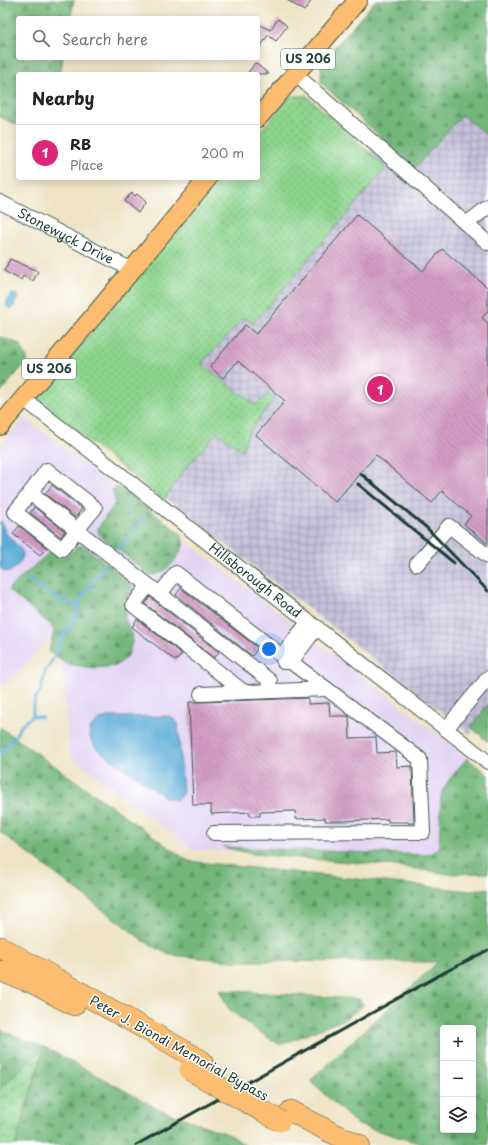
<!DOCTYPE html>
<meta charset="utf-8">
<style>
:root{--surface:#fff;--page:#f6f6f6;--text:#222;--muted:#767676;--line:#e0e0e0;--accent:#db2777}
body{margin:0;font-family:"Playpen Sans",sans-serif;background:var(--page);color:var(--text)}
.controls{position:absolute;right:12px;bottom:12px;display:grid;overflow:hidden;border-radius:4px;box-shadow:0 2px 10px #0003}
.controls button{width:36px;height:36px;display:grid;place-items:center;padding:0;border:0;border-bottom:1px solid var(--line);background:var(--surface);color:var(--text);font:20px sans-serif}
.you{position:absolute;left:269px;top:649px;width:14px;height:14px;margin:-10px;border:3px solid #fff;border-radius:50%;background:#1a73e8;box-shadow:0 0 0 6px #1a73e833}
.badge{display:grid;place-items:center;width:26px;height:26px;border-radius:50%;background:var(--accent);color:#fff;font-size:13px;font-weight:700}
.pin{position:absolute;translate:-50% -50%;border:2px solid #fff;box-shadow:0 1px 4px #0006}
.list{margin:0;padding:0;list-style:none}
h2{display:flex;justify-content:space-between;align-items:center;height:52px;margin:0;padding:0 16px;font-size:17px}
h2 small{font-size:13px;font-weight:400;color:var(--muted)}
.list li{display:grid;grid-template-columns:26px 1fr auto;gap:12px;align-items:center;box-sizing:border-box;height:56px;padding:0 16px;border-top:1px solid var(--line)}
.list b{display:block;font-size:15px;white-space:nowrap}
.list p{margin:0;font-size:13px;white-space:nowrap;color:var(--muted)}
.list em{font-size:13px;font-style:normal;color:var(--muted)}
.icon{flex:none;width:22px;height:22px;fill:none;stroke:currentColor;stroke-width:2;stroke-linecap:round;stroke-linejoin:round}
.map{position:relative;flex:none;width:488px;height:1145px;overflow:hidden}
.search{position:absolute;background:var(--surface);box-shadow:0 2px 10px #0003;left:16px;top:16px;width:244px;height:44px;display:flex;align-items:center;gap:10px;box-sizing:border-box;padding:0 14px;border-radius:4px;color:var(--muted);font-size:15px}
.panel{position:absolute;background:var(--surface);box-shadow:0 2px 10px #0003;left:16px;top:72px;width:244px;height:108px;border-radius:4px}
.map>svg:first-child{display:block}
</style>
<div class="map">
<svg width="488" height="1145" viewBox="0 0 488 1145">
<defs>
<pattern id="industrial-grid" width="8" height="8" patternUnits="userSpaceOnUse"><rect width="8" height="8" fill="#c5c0da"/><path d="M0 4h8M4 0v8" fill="none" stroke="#9f9db2"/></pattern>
<pattern id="grass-dots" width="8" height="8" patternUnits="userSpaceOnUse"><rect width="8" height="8" fill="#8dd48e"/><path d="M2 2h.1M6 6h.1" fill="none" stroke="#73ad75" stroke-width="1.8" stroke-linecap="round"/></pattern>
<pattern id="forest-firs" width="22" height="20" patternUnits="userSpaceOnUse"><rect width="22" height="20" fill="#72b679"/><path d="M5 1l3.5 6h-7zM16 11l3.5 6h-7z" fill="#5d9564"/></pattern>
<pattern id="wetland-marsh" width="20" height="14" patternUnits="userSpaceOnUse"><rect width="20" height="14" fill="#8dd48e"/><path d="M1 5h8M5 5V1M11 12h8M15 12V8" fill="none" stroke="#73ad75"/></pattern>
<pattern id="building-back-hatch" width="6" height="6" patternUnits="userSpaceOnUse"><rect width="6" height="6" fill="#d39cc3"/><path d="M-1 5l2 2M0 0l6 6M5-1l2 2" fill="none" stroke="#ab809f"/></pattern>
</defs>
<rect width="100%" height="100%" fill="#fff"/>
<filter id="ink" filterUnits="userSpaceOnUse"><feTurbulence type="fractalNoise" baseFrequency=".025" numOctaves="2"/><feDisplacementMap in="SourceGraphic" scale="8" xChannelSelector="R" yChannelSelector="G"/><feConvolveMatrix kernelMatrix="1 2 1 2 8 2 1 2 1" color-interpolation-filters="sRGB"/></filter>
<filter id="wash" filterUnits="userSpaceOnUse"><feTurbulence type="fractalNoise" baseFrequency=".012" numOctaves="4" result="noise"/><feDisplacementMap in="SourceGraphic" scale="16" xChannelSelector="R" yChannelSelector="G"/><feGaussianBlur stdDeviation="0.9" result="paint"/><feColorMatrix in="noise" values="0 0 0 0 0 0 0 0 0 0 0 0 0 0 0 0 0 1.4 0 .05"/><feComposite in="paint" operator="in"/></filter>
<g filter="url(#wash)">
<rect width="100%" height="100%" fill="#eee4c5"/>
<!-- built -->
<path fill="#e2d4f3" d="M25,418L471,760L444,791V858L193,850L70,755L58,629L6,685L0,684V447Z"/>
<!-- industrial -->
<path fill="url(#industrial-grid)" d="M435,76L488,119V712L470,734L113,457Z"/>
<!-- grass -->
<path fill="url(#grass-dots)" stroke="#568861" d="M291,96H307L386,168L254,323L244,318L201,364L256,405L269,394L275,398L249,432L242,451L217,432L182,473L164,500L35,399L221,178H258V134Z"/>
<!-- forest -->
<path fill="url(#forest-firs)" stroke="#487a56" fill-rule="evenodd" d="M0,0H74L71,18H18V58H63L60,74H18V125L0,117Z
M376,0H488V136L462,115L415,168L321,83V63Z
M0,337L20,344L28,360L0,393Z
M118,486L181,534L184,544C177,558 168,575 150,575L99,535L98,528L115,503L114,495L112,490Z
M78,546H84L131,583L133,588L126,608L125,619L133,638L128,656L116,666L95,668L66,664L49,652L54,630L50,624L10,592L9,588L50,552L63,557L68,555Z
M488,704V742L471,727Z
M0,727L188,861L471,891L488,888V1145H425L358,1125L310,1081L438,962L233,961L169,955L144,941L0,832ZM443,1028H473V1130H443Z
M467,758L488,775V873L449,874L395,866L252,854L223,847L427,855L439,849L441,795L449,780Z
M219,990L359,999L364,1005L345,1019L280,1045L252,1027L229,1009Z
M0,1030L44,1047L161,1110L228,1134L245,1145H15L44,1047L0,1088Z"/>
<!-- wetland -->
<path fill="url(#wetland-marsh)" stroke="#568861" d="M44,1047L15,1145H0V1088Z"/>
<!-- water -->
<path fill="#5cadd7" stroke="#3e7586" d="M12,294L17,295L18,298L15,302V306L11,309L6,306L8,298Z
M0,521L2,522C4,538 17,541 23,553C23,561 16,569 9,572L4,571L0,568Z
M170,716L178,723L183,793L177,800L165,797L97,749L91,740L89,729L99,720L107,717Z"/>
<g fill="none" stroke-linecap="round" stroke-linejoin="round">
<!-- stream -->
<path stroke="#5cadd7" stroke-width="3" d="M120,549L145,517
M28,579C44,590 59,603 79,605
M32,716L42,717
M0,754L16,735L20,727L32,716L35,699L41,690L45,672L58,651L61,637L67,632L78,611L81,598L105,565"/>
</g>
<g id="blocks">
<!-- building -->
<path fill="url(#building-back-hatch)" d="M287,0H312L304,11Z
M278,19L287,26L276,41L268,35L258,51V24L270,30Z
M255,63L269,74H247Z
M132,193L135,196L137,194L146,202L138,213L124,201Z
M357,215L423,271L442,249L488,288V311L482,318L488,323V544L464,524L471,516L442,491L432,503L376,455L335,502L256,435L285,401L238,361L223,378L210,367L245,325L256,334Z
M10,259L38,271L33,281L23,276L21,280L4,271Z
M52,485L82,509L75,518L45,494Z
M34,507L65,531L61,537L30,513Z
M19,526L47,548L40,555L13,534Z
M181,588L258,648L252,656L176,595Z
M150,597L219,652L214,658L145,604Z
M137,619L182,654L176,661L132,627Z
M308,698V704L329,703L330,716H349L350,738L376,737L377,753L396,752L397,767L412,766L414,823H408V822H388V819L343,821H325V818L296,819L295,811L260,812V816H250V812L211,814V805H193L189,702H201Z"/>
</g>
</g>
<g filter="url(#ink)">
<use href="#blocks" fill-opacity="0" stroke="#3e564a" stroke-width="1"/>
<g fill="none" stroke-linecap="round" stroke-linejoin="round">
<!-- minor casing -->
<g stroke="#3e564a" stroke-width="16">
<g id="minor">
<path d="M295,74L488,243"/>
<path id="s1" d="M0,202L132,270"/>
<path d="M466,224L488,207"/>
<path id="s2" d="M24,399L488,762"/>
<path d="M47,470L95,508L77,530L30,493Z"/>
<path d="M30,493L15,512L62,549L77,530L160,594"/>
<path d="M417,564L449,526L488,556"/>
<path d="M148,586L133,605L244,692"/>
<path d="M282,656L309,621"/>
<path d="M291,662L317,627"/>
<path d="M201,694L326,689"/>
<path d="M446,729L488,678"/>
<path d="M214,833L423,832L420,759L291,662H284L282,656L176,573L160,594L270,681"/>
</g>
</g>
<!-- major casing -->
<g stroke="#3e564a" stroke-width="20">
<path id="major" d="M258,118L358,0
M0,426L98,311L208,178"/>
</g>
<!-- highway casing -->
<g stroke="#3e564a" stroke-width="22">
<path id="highway" d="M0,947L202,1061
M0,971L33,983L74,1005
M291,1111L330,1132L359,1145"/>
</g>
<!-- minor -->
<use href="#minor" stroke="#fff" stroke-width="14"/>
<!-- major -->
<use href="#major" stroke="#fdbd6f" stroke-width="18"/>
<!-- highway -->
<use href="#highway" stroke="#fdbd6f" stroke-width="21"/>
<!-- rail -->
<path stroke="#1f3d34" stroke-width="3" d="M363,476L360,473L427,528L488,591
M358,484L454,563
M136,1145L445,972L488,950"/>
<!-- highway-bridge casing -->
<g stroke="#3e564a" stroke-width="22" stroke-linecap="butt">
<path id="highway-bridge" d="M190,1070L280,1121"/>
</g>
<!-- highway-bridge -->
<use href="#highway-bridge" stroke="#fdbd6f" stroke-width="21"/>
</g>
</g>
<g text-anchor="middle" stroke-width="3" stroke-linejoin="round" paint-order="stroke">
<!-- shield labels -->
<g fill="#fff" stroke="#627771" stroke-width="1">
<rect x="281" y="49" width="54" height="20" rx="3"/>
<rect x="22" y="359" width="54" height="20" rx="3"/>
</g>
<g font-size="12" font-weight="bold" fill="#1f3d34">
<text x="308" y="63">US 206</text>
<text x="49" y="373">US 206</text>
</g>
<!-- street labels -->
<g font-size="13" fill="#1f3d34" stroke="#fff">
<text dy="5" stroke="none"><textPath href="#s1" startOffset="74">Stonewyck Drive</textPath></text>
<text dy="5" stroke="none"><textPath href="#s2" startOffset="294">Hillsborough Road</textPath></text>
<text transform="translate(179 1048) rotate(29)" y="5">Peter J. Biondi Memorial Bypass</text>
</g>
</g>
</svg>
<div class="controls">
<button>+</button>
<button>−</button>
<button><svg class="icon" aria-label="layers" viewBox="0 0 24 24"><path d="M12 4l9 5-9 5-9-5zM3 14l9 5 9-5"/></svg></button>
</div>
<div class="you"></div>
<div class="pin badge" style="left:380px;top:389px">1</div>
<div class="search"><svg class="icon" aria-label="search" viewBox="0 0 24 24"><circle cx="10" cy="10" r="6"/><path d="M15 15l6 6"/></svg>Search here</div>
<section class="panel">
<h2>Nearby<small></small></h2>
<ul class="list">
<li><span class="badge">1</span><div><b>RB</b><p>Place</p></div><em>200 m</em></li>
</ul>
</section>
</div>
